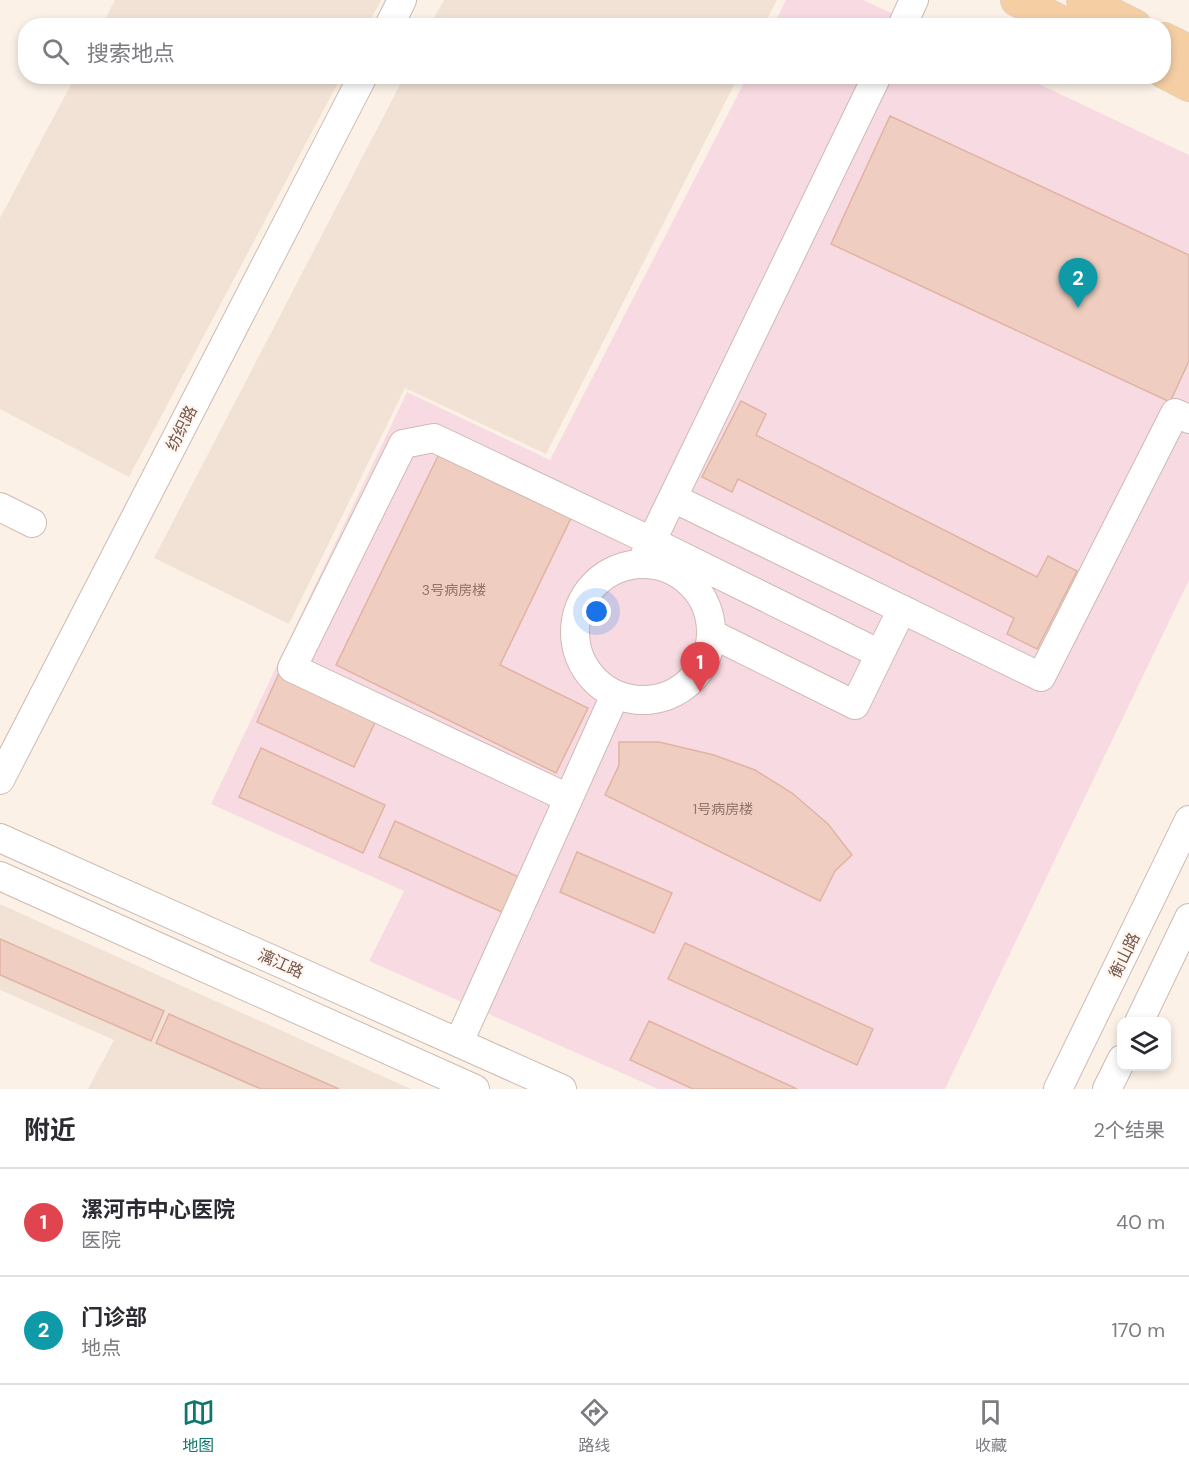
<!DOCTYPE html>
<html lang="zh">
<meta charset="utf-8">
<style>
:root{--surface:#fff;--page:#f2f2f3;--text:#2b2b33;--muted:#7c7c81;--line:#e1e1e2;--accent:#0f766e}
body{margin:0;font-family:"DM Sans","Noto Sans SC",sans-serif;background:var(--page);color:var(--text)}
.controls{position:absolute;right:18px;bottom:18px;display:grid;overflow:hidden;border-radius:12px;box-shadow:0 3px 9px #0003}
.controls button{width:54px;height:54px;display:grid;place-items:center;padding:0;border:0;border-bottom:2px solid var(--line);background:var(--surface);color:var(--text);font:30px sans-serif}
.you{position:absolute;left:597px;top:612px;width:21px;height:21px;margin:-15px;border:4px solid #fff;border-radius:50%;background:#1a73e8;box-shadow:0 0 0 9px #1a73e833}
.badge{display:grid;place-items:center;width:39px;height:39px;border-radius:50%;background:var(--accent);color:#fff;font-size:20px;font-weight:700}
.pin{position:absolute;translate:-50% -50px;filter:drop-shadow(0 2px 3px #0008)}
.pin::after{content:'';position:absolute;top:32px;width:21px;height:18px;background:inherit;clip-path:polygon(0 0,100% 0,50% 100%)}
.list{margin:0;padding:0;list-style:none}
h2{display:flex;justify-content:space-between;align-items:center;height:78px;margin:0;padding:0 24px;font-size:26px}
h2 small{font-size:20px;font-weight:400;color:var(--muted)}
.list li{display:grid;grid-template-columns:39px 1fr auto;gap:18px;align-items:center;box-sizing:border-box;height:108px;padding:0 24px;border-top:2px solid var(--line)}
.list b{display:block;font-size:22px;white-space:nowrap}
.list p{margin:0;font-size:20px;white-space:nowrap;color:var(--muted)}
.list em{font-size:20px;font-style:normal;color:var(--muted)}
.icon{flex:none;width:33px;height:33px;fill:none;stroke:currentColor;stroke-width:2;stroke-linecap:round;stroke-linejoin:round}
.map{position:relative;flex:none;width:1189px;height:1089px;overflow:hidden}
.search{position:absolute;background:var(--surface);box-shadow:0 3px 9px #0003;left:18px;right:18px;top:18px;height:66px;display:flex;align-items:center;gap:15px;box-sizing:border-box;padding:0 21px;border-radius:24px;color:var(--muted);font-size:22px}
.sheet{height:294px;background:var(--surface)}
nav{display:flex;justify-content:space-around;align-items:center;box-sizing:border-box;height:84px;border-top:2px solid var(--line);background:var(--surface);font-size:16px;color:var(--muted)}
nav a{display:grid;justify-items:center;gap:3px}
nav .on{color:var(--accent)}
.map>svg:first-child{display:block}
</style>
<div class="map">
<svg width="1189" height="1089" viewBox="0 0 1189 1089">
<rect width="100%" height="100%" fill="#fbf1e7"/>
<!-- residential -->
<path fill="#f2e2d6" d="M115,0H381L368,25H102Z
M444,0H777L764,25H430Z
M75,77H341L129,477L0,409V218Z
M404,77H738L546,454L405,388L289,624L154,558Z
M0,904L411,1089H88L114,1040L0,990Z"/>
<!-- medical -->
<path fill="#f8dbe2" d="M786,0H863L917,25L773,26Z
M747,77H1024L1189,155V580L945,1089H658L369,961L404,891L211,804L407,392L550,460Z"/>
<!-- building -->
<path fill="#efcec1" stroke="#e1b3a2" stroke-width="1.5" d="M890,116L1189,255V361L1170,402L831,244Z
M741,401L766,414L756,435L1037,577L1048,556L1077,571L1037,649L1007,634L1014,618L738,479L732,492L702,477Z
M440,452L572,516L500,665L588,708L556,773L336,665Z
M280,671L378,716L354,767L257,722Z
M619,742H659L714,755L755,770L792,793L828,824L852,855L835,871L820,901L605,795L619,765Z
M261,748L385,805L363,853L239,797Z
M395,821L521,878L504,913L379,857Z
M577,852L672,893L654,933L560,892Z
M0,939L164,1011L151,1041L0,975Z
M685,943L873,1029L857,1065L668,979Z
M169,1014L339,1089H261L156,1043Z
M649,1021L797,1089H693L630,1060Z"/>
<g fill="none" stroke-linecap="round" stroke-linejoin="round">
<!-- minor casing -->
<g stroke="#cebab1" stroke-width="30">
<path id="minor" d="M389,26L402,0
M902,26L914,0
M673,498L1041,677L1175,413L1189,419
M0,507L32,523
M641,563L877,76
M575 632a68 68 0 1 1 136 0a68 68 0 1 1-136 0Z
M712,634L855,705L902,609
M0,780L363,76
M568,798L292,668L403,444L434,438L651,541L880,654
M0,838L562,1089
M0,876L475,1089
M1139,1022L1189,918
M459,1042L615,695
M1058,1089L1189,820
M1107,1089L1122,1059"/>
</g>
<!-- major casing -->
<g stroke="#d8d0cd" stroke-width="34">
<path id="major" d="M1017,0L1069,26
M1083,0L1135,26
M1164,39L1189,51
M1164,72L1189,85"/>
</g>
<!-- minor -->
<use href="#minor" stroke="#fff" stroke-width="28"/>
<!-- major -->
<use href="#major" stroke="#f5cea4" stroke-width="33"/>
</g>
<g text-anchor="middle" stroke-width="4.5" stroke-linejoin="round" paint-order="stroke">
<!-- number labels -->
<g font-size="14" fill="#93746a">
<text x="454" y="595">3号病房楼</text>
<text x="723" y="814">1号病房楼</text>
</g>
<!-- street labels -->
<g font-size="16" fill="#74564d" stroke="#fef6ee">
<text transform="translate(181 428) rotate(-63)" y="6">纺织路</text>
<text transform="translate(1124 955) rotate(-64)" y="6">衡山路</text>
<text transform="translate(281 963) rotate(24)" y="6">漓江路</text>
</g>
</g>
</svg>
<div class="controls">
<button><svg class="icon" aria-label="layers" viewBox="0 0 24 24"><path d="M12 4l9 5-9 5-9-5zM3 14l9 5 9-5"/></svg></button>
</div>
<div class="you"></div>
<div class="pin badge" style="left:700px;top:692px;background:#e0444e">1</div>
<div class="pin badge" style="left:1078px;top:308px;background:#0f9aa8">2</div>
<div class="search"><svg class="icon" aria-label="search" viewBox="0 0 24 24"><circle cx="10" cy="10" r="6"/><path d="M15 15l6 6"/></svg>搜索地点</div>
</div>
<section class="sheet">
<h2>附近<small>2个结果</small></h2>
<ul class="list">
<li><span class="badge" style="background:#e0444e">1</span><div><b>漯河市中心医院</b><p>医院</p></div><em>40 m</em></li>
<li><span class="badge" style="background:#0f9aa8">2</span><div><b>门诊部</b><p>地点</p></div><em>170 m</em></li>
</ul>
</section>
<nav>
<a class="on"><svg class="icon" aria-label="map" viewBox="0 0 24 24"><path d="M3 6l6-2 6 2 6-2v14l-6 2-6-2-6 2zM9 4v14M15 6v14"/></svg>地图</a>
<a><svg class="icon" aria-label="directions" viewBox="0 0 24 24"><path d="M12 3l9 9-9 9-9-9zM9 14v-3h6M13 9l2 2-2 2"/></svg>路线</a>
<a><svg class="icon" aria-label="saved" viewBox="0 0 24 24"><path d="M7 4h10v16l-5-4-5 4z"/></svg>收藏</a>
</nav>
